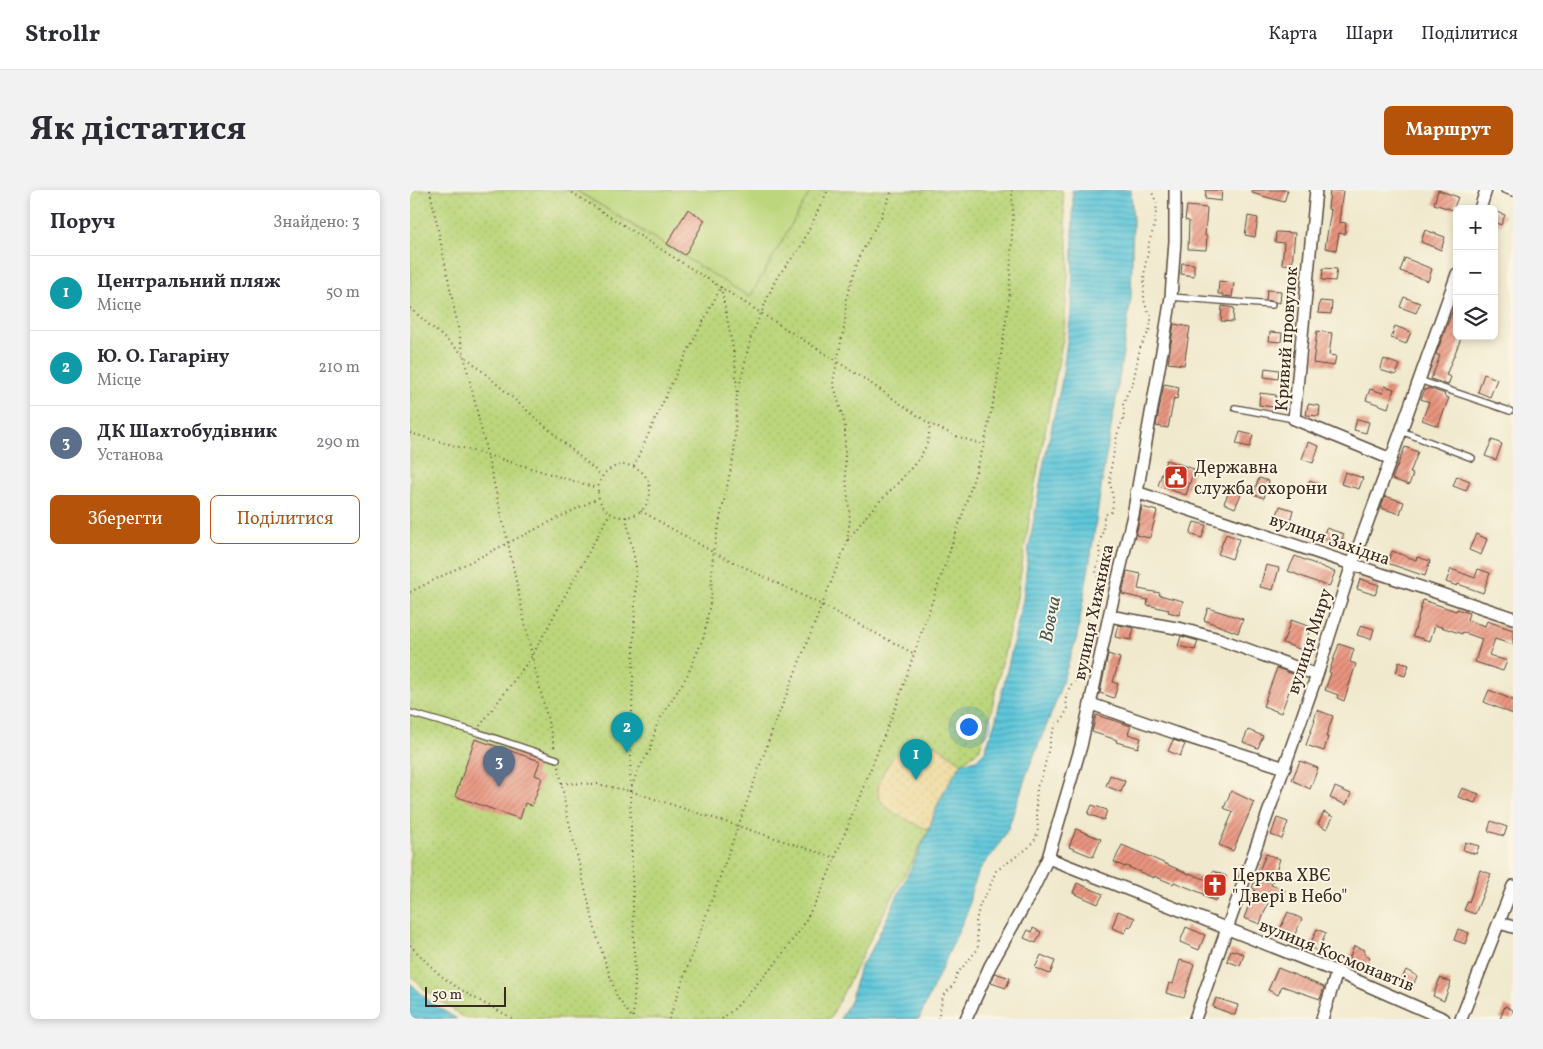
<!DOCTYPE html>
<html lang="uk">
<meta charset="utf-8">
<style>
:root{--surface:#fff;--page:#f2f2f3;--text:#2b2b33;--muted:#7c7c81;--line:#e1e1e2;--accent:#b45309}
body{margin:0;font-family:Vollkorn,serif;background:var(--page);color:var(--text)}
.controls{position:absolute;right:15px;top:15px;display:grid;overflow:hidden;border-radius:8px;box-shadow:0 2px 8px #0003}
.controls button{width:45px;height:45px;display:grid;place-items:center;padding:0;border:0;border-bottom:1px solid var(--line);background:var(--surface);color:var(--text);font:25px sans-serif}
.scale{position:absolute;left:15px;bottom:12px;width:81px;box-sizing:border-box;padding-left:5px;border:2px solid #3b2a1e;border-top:0;font-size:14px;line-height:18px;white-space:nowrap;color:#3b2a1e;-webkit-text-stroke:4px #fcf5e5;paint-order:stroke}
.you{position:absolute;left:558px;top:536px;width:18px;height:18px;margin:-12px;border:4px solid #fff;border-radius:50%;background:#1a73e8;box-shadow:0 0 0 8px #1a73e833}
.badge{display:grid;place-items:center;width:32px;height:32px;border-radius:50%;background:var(--accent);color:#fff;font-size:16px;font-weight:700}
.pin{position:absolute;translate:-50% -41px;filter:drop-shadow(0 1px 2px #0008)}
.pin::after{content:'';position:absolute;top:26px;width:18px;height:15px;background:inherit;clip-path:polygon(0 0,100% 0,50% 100%)}
.list{margin:0;padding:0;list-style:none}
h2{display:flex;justify-content:space-between;align-items:center;height:65px;margin:0;padding:0 20px;font-size:21px}
h2 small{font-size:16px;font-weight:400;color:var(--muted)}
.list li{display:grid;grid-template-columns:32px 1fr auto;gap:15px;align-items:center;box-sizing:border-box;height:75px;padding:0 20px;border-top:1px solid var(--line)}
.list b{display:block;font-size:19px;white-space:nowrap}
.list p{margin:0;font-size:16px;white-space:nowrap;color:var(--muted)}
.list em{font-size:16px;font-style:normal;color:var(--muted)}
.actions{display:flex;gap:10px;padding:15px 20px}
.actions a{flex:1;padding:11px 0;border:1px solid var(--accent);border-radius:8px;text-align:center;font-size:18px;color:var(--accent)}
.actions .main{background:var(--accent);color:#fff}
.icon{flex:none;width:28px;height:28px;fill:none;stroke:currentColor;stroke-width:2;stroke-linecap:round;stroke-linejoin:round}
.map{position:relative;flex:none;width:1103px;height:829px;overflow:hidden;border-radius:8px}
header{display:flex;align-items:center;gap:30px;box-sizing:border-box;height:70px;padding:0 25px;background:var(--surface);border-bottom:1px solid var(--line)}
header strong{font-size:24px}
nav{display:flex;gap:28px;margin-inline-start:auto;font-size:18px}
.intro{display:flex;align-items:center;justify-content:space-between;box-sizing:border-box;height:120px;padding:0 30px}
h1{margin:0;font-size:35px}
.button{padding:12px 22px;border-radius:8px;background:var(--accent);color:#fff;font-size:18px;font-weight:700}
main{display:flex;gap:30px;padding:0 30px}
aside{flex:1;background:var(--surface);border-radius:8px;box-shadow:0 2px 8px #0003}
.map>svg:first-child{display:block}
</style>
<header>
<strong>Strollr</strong>
<nav><a>Карта</a><a>Шари</a><a>Поділитися</a></nav>
</header>
<div class="intro"><h1>Як дістатися</h1><a class="button">Маршрут</a></div>
<main>
<aside>
<h2>Поруч<small>Знайдено: 3</small></h2>
<ul class="list">
<li><span class="badge" style="background:#0f9aa8">1</span><div><b>Центральний пляж</b><p>Місце</p></div><em>50 m</em></li>
<li><span class="badge" style="background:#0f9aa8">2</span><div><b>Ю. О. Гагаріну</b><p>Місце</p></div><em>210 m</em></li>
<li><span class="badge" style="background:#5c6f8a">3</span><div><b>ДК Шахтобудівник</b><p>Установа</p></div><em>290 m</em></li>
</ul>
<div class="actions"><a class="main">Зберегти</a><a>Поділитися</a></div>
</aside>
<div class="map">
<svg width="1103" height="829" viewBox="0 0 1103 829">
<defs>
<pattern id="grass-dots" width="8" height="8" patternUnits="userSpaceOnUse" patternTransform="scale(1.25)"><rect width="8" height="8" fill="#bbd67c"/><path d="M2 2h.1M6 6h.1" fill="none" stroke="#a2b86b" stroke-width="1.8" stroke-linecap="round"/></pattern>
<pattern id="sand-dots" width="8" height="8" patternUnits="userSpaceOnUse" patternTransform="scale(1.25)"><rect width="8" height="8" fill="#eeda9e"/><path d="M2 2h.1M6 6h.1" fill="none" stroke="#cdbb88" stroke-width="1.8" stroke-linecap="round"/></pattern>
<pattern id="water-rules" width="6" height="5" patternUnits="userSpaceOnUse" patternTransform="scale(1.25)"><rect width="6" height="5" fill="#5ec7da"/><path d="M0 2.5h6" fill="none" stroke="#4fa2b0"/></pattern>
<pattern id="building-hatch" width="6" height="6" patternUnits="userSpaceOnUse" patternTransform="scale(1.25)"><rect width="6" height="6" fill="#e99580"/><path d="M-1 1l2-2M0 6l6-6M5 7l2-2" fill="none" stroke="#be7a68"/></pattern>
</defs>
<rect width="100%" height="100%" fill="#fcf5e5"/>
<filter id="ink" filterUnits="userSpaceOnUse"><feTurbulence type="fractalNoise" baseFrequency=".02" numOctaves="2"/><feDisplacementMap in="SourceGraphic" scale="10" xChannelSelector="R" yChannelSelector="G"/><feConvolveMatrix kernelMatrix="1 2 1 2 8 2 1 2 1" color-interpolation-filters="sRGB"/></filter>
<filter id="wash" filterUnits="userSpaceOnUse"><feTurbulence type="fractalNoise" baseFrequency=".0096" numOctaves="4" result="noise"/><feDisplacementMap in="SourceGraphic" scale="20" xChannelSelector="R" yChannelSelector="G"/><feGaussianBlur stdDeviation="1.12" result="paint"/><feColorMatrix in="noise" values="0 0 0 0 0 0 0 0 0 0 0 0 0 0 0 0 0 1.4 0 .05"/><feComposite in="paint" operator="in"/></filter>
<g filter="url(#wash)">
<rect width="100%" height="100%" fill="#f0e9cd"/>
<!-- grass -->
<path fill="url(#grass-dots)" stroke="#7b804d" d="M0,0H165L340,107L401,0H652L659,70L654,143L624,299L607,407L577,539L569,560L552,573L526,555L487,624L519,640L469,732L420,829H56L14,799L0,785Z"/>
<!-- sand -->
<path fill="url(#sand-dots)" stroke="#94825e" d="M510,553L526,555L552,573C537,594 525,616 519,640C505,634 477,622 470,609C462,594 482,564 495,557C499,554 505,554 510,553Z"/>
<!-- pitch -->
<path fill="#bbd67c" stroke="#7b804d" d="M166,0H401L340,107Z"/>
<!-- water -->
<path fill="url(#water-rules)" stroke="#4c787c" d="M662,0H721L723,31L721,108L705,216L695,271L681,365L667,447L644,517L618,580L598,639L586,660L576,671L569,681L561,702L558,720L509,829H430L440,811L450,777L462,759L519,640C525,616 537,594 552,573L566,570L575,561L586,529L613,410L619,357L634,272L651,195L662,116L663,51V12Z
M0,793L20,812L47,829H0Z"/>
<g id="blocks">
<!-- building -->
<path fill="url(#building-hatch)" d="M796,0H812L811,11L795,9Z
M842,0H878L874,12L842,3Z
M920,0L933,1L929,32L936,33L935,44L929,43L926,60L915,58L921,20L918,19Z
M1028,0L1048,7L1043,20L1024,14Z
M777,16L797,18L795,46H797L796,60L778,59L779,31L775,30Z
M278,19L295,30L275,65L257,54Z
M1084,21L1095,25L1091,35L1084,32Z
M838,26L848,28L845,47L835,45Z
M1015,40L1035,47L1031,60L1011,52Z
M866,42L885,43L882,75L872,74L874,53L865,52Z
M995,68L1022,79L1018,91L990,81Z
M772,73L784,74V86L771,84Z
M913,78L927,79L925,91L912,90Z
M809,91L824,93L822,107L813,106V104H808Z
M857,100L871,101L870,113L856,110Z
M994,107L1010,113L1006,123L990,117Z
M910,111L922,112L921,124L908,123Z
M1046,112H1047V146H1052L1036,185L1041,187L1038,195L1021,189L1030,166L1026,164Z
M812,116L824,118L823,132L811,131Z
M764,134L780,137L774,175L758,173Z
M985,136L1001,142L996,154L981,148Z
M907,141L922,143L919,165L926,166L924,176L903,173Z
M860,142L872,143L871,152L859,151Z
M974,169L990,175L986,185L970,180Z
M855,178L869,180L868,189L854,187Z
M1074,184L1087,189L1080,207L1068,202Z
M754,194L769,197L767,209L764,208L758,238L746,236Z
M975,196L984,199L978,218L956,210L960,199L973,203Z
M1018,198L1035,204L1034,206L1039,208L1028,236L1012,230L1019,212L1011,209L1015,199L1017,200Z
M850,203L866,205L864,217L849,215Z
M898,214L910,216L909,226L896,225Z
M947,229L959,232L956,243L944,240Z
M830,242L843,245L840,257L826,254Z
M1082,250L1092,254L1086,270L1075,266Z
M898,252L909,256L903,273L892,269Z
M995,257L1008,262L1000,283L1003,284L999,295L982,289Z
M756,270L784,279L776,305L748,296Z
M935,282L953,288L949,299L931,294Z
M1047,286L1060,291L1056,301L1043,296Z
M849,288L859,291L854,308L843,304Z
M900,290L912,296L909,303L896,298Z
M820,299L831,304L825,318L814,313Z
M975,306L994,312L990,324L971,318Z
M870,316L883,320L879,335L865,331Z
M732,317L747,321L740,348L726,345Z
M784,332L796,335L792,348L780,344Z
M916,338L934,344L930,354L913,348Z
M816,344L829,349L822,369L808,364Z
M1066,344L1077,349L1071,365L1059,360Z
M982,361L1006,370L1007,367L1020,371L1015,386L977,373Z
M885,366L925,382L919,397L878,381Z
M856,375L869,378L863,400L850,397Z
M1041,379L1065,388L1068,379L1080,383L1073,403L1048,394L1047,396L1036,392Z
M717,381L731,384L728,399L750,403L749,405L773,411L769,425L758,422L759,420L737,415L738,410L712,404Z
M950,389L969,395L965,405L947,399Z
M1013,410L1046,421L1047,419L1059,423L1057,430L1075,436L1077,431L1103,440V455L1085,449L1079,465L1097,471L1093,481L1065,472L1072,449L1052,442V444L1025,435L1020,451L1003,446Z
M798,418L833,429L828,443L794,430Z
M881,430L901,437L892,460L873,453Z
M708,435L724,438L721,450L705,447Z
M951,435L964,439L961,449L947,445Z
M771,446L788,451L785,460L768,456Z
M929,454L944,459L940,472L946,474L934,511L927,508L928,505L915,500L921,483L919,482Z
M698,464L710,468L703,492L708,494L704,508L690,503Z
M989,472L999,475L995,486L986,483Z
M867,478L885,485L871,523L853,516Z
M1079,500L1103,510V524L1074,512Z
M907,520L923,526L916,547H918L914,561L896,555L905,530H904Z
M686,525L721,536L718,544L731,548L728,558L706,552L707,550L682,542Z
M838,540L853,546L848,558L833,552Z
M65,549L130,571L125,585L132,588L122,616L115,613L110,629L45,606Z
M763,550L775,554L770,566L758,561Z
M890,571L908,578L900,599L882,590Z
M700,585L715,591L711,602L696,596Z
M925,597L941,604L936,615L920,608Z
M1052,598L1069,604L1065,613L1048,607Z
M821,601L844,612L823,661L809,655L823,622L814,618Z
M682,615L697,620L694,630L678,624Z
M914,622L923,627L917,639L908,634Z
M867,628L878,632L872,649L861,645Z
M1081,631L1097,637L1094,646L1078,641Z
M666,639L691,649L683,667L659,657Z
M1055,652L1069,656L1066,664L1053,660Z
M712,655L779,684V683L799,691L803,681L816,686L806,711L793,706L794,704L764,692L763,694L744,686V688L716,676L715,677L704,672Z
M856,664L870,669L861,695L875,700L871,709L861,705L850,734L834,728L845,699L842,698Z
M1070,680L1081,684L1065,724L1054,720L1058,711L1059,712Z
M667,693L693,704L688,714L663,703Z
M708,721L725,728L721,737L718,736L715,743L702,738Z
M878,722L892,729L883,748L869,741Z
M776,737L795,745L789,760L770,752Z
M623,738L631,742L626,753L614,748L618,740L622,742Z
M907,739L916,743L908,761L899,757Z
M1048,739L1059,743L1055,754L1044,750Z
M944,756L955,760L954,764L960,767L956,778L938,771Z
M821,760L834,764L830,776L817,771Z
M631,765L645,771L640,784L625,778Z
M770,770L784,774L774,808L756,803L759,793L763,794Z
M868,778L914,797L910,809L872,796L868,805L858,800Z
M996,780L1007,786L1002,798L990,793Z
M585,783L600,788L596,798L581,793Z
M1030,788L1041,792L1034,811L1023,806Z
M806,808L828,815L825,825L803,817Z
M1095,816L1103,820L1101,829H1090Z"/>
</g>
</g>
<g filter="url(#ink)">
<use href="#blocks" fill-opacity="0" stroke="#564738" stroke-width="1"/>
<g fill="none" stroke-linecap="round" stroke-linejoin="round">
<!-- lane casing -->
<g stroke="#564738" stroke-width="8">
<path id="lane" d="M1094,0L1103,3
M761,107L862,115
M1009,190L1100,221
M825,218L884,229
M991,241L1062,268
M0,523L66,542L147,569"/>
</g>
<!-- street casing -->
<g stroke="#564738" stroke-width="14">
<path id="street" d="M906,0L884,229L981,269
M1070,19L1076,0
M726,302L1103,428
M699,426L772,439L809,449L907,485
M681,514L765,543L875,578
M638,668L927,782L1034,829
M1090,733L1103,737
M556,829L580,776L621,703L638,668L671,556L699,426L723,325L754,150L761,107L765,51V0
M785,829L907,485L942,374L981,269L1047,84
M912,829L927,782
M1051,829L1103,696"/>
</g>
<!-- path -->
<path stroke="#564738" stroke-width="2" stroke-dasharray="1 4" stroke-linecap="butt" d="M20,0L54,166L98,353L122,466L145,560
M158,0L456,190L520,234L546,246L574,255
M0,118L192,286
M328,202L341,147L357,109L367,87L390,58L418,0
M0,243L77,265L187,298
M188 301a26 26 0 1 1 52 0a26 26 0 1 1-52 0Z
M224,276L265,186L311,97
M231,321L303,362L412,415L503,463
M216,327L226,377L220,596
M438,350L461,320L488,293L509,269L518,252L520,234
M0,402L188,308
M70,536L122,466L200,323
M149,577L156,620L187,747L207,807L223,829
M152,593L187,594L220,601L426,668
M220,601L228,580L240,560L247,534L278,484L294,446L301,408L303,362L324,264L327,204L325,169L311,97
M220,601L225,791L223,829
M0,755C9,764 18,774 28,783C50,802 78,815 104,829
M259,829L364,536L437,352L440,329L435,278V236L423,192L435,132L436,109L442,88L451,63L471,27L482,0
M312,829L325,818L365,774L391,739L412,700L488,511L504,464L552,326L574,255L586,199L599,109L603,25L602,0
M528,829L533,806L544,794L546,785L568,759L566,731L570,714L578,701L586,681L618,658L626,648L628,639L626,612L627,597L633,583L641,548L646,534L653,530L657,519L656,508L660,496L668,488L672,463L676,459L680,446L678,429L688,396L689,391L686,381L690,366L689,356L693,340L694,327L695,325L701,322L703,316V309L700,292L701,278L707,245L714,227L713,215L717,204L723,193L730,158L739,141L741,132V125L737,120L734,110V89L735,76L738,63L739,52L744,37L747,14L741,0"/>
<!-- lane -->
<use href="#lane" stroke="#fff" stroke-width="5.5"/>
<!-- street -->
<use href="#street" stroke="#fff" stroke-width="11"/>
</g>
</g>
<!-- icons -->
<defs>
<g id="civic-square" transform="scale(1.25)"><rect x="-9" y="-9" width="18" height="18" rx="4" fill="#c8321e" stroke="#fcf5e5"/><path d="M-.6-6.5H3V-4.5H.6V-3L4-1V1h2V6H-6V1h2V-1L-.6-3ZM-1.2 2.5V6h2.4V2.5Z" fill="#fff"/></g>
<g id="church-square" transform="scale(1.25)"><rect x="-9" y="-9" width="18" height="18" rx="4" fill="#c8321e" stroke="#fcf5e5"/><path d="M-1.2-6h2.4v3.5h3.3v2.4h-3.3V6h-2.4V-.1h-3.3v-2.4h3.3Z" fill="#fff"/></g>
</defs>
<g fill-rule="evenodd">
<use href="#civic-square" x="766" y="287"/>
<use href="#church-square" x="805" y="695"/>
</g>
<g text-anchor="middle" stroke-width="4" stroke-linejoin="round" paint-order="stroke">
<!-- street labels -->
<g font-size="18" fill="#3b2a1e" stroke="#fcf5e5">
<text transform="translate(876 149) rotate(-86)" y="6">Кривий провулок</text>
<text transform="translate(920 349) rotate(19)" y="6">вулиця Західна</text>
<text transform="translate(683 422) rotate(-78)" y="6">вулиця Хижняка</text>
<text transform="translate(899 451) rotate(-72)" y="6">вулиця Миру</text>
<text transform="translate(927 765) rotate(22)" y="6">вулиця Космонавтів</text>
</g>
<!-- poi labels -->
<g font-size="18" fill="#3b2a1e" stroke="#fcf5e5" text-anchor="start">
<text x="784" y="283">Державна<tspan x="784" dy="21">служба охорони</tspan></text>
<text x="822" y="691">Церква ХВЄ<tspan x="822" dy="21">"Двері в Небо"</tspan></text>
</g>
<!-- water labels -->
<g font-size="19" font-style="italic" fill="#465956" stroke="#fcf5e5">
<text transform="translate(639 429) rotate(-79)" y="7">Вовча</text>
</g>
</g>
</svg>
<div class="controls">
<button>+</button>
<button>−</button>
<button><svg class="icon" aria-label="layers" viewBox="0 0 24 24"><path d="M12 4l9 5-9 5-9-5zM3 14l9 5 9-5"/></svg></button>
</div>
<div class="scale">50 m</div>
<div class="you"></div>
<div class="pin badge" style="left:506px;top:590px;background:#0f9aa8">1</div>
<div class="pin badge" style="left:217px;top:563px;background:#0f9aa8">2</div>
<div class="pin badge" style="left:89px;top:597px;background:#5c6f8a">3</div>
</div>
</main>
